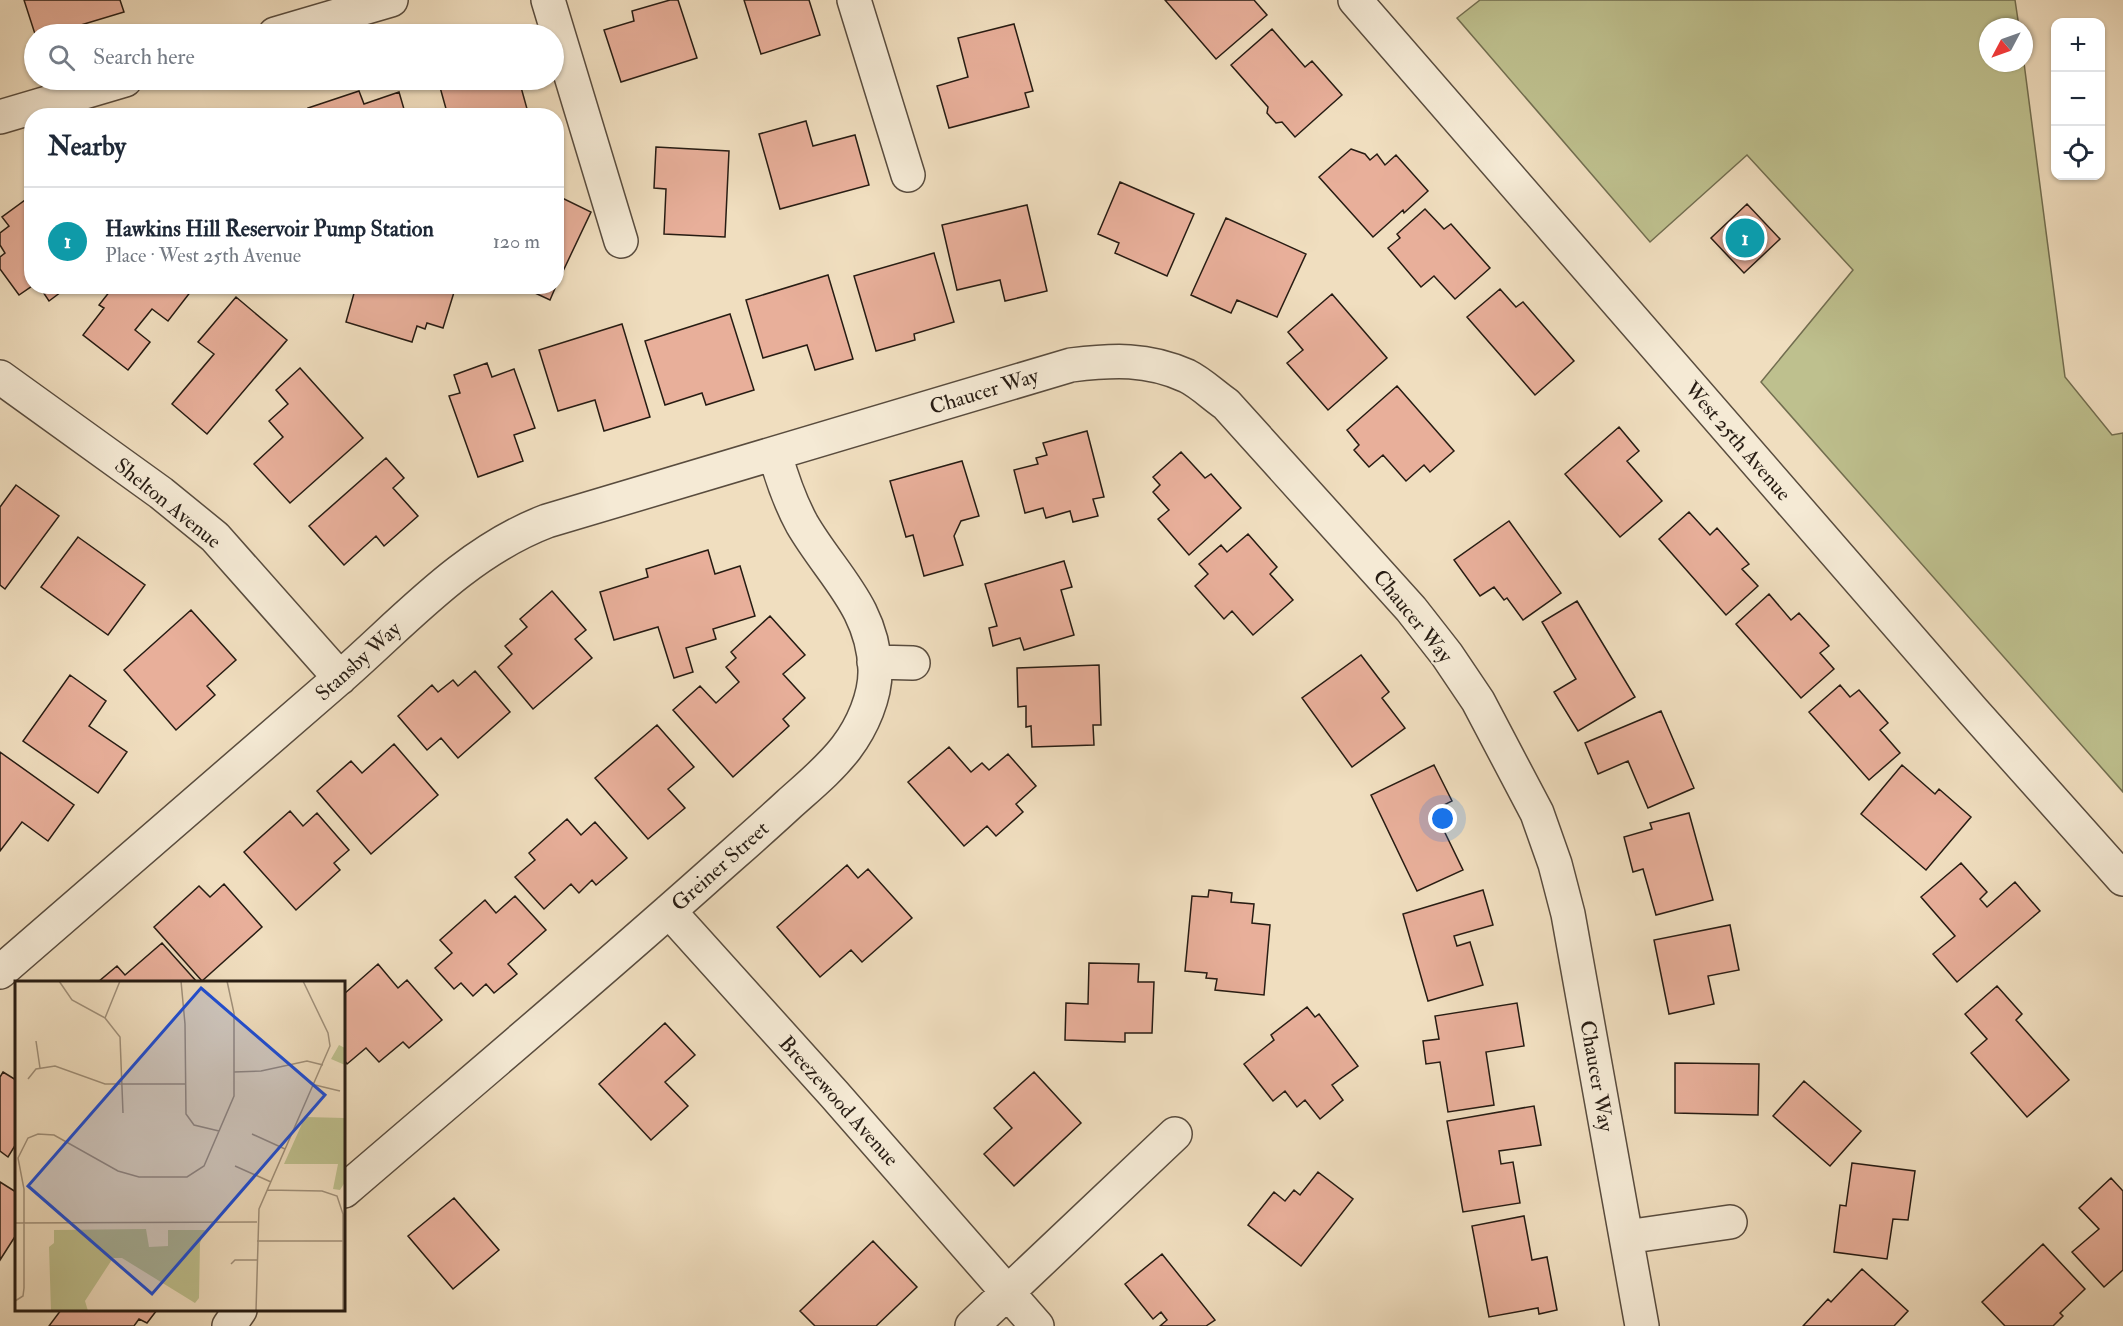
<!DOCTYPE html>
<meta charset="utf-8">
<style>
:root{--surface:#fff;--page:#f2f2f3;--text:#1f2937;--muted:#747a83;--line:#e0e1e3;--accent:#0f766e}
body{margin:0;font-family:"IM FELL Double Pica",serif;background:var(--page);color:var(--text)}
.controls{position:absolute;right:18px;top:18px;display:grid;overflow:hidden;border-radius:12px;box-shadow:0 2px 4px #0004}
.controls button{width:54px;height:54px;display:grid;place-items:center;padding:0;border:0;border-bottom:2px solid var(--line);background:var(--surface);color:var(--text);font:30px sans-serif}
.compass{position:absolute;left:1979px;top:18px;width:54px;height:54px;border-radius:50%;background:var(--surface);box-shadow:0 2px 4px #0004;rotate:229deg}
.you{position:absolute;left:1443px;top:819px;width:21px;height:21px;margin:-15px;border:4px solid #fff;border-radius:50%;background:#1a73e8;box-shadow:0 0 0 9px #1a73e833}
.badge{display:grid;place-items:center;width:39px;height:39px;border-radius:50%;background:var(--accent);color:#fff;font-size:20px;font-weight:700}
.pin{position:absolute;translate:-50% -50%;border:3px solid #fff;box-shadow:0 2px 6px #0006}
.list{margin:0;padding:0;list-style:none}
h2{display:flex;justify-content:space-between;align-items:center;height:78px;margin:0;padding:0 24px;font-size:26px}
h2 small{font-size:20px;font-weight:400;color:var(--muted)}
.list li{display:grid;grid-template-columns:39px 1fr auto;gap:18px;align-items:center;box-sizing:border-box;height:108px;padding:0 24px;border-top:2px solid var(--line)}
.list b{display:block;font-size:22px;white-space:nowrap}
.list p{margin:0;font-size:20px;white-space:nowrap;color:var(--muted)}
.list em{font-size:20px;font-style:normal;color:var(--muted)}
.icon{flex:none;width:33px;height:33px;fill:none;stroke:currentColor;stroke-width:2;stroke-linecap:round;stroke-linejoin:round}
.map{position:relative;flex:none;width:2123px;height:1326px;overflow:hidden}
.search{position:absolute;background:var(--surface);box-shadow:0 2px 4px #0004;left:24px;top:24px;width:540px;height:66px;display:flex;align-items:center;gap:15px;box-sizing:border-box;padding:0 21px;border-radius:33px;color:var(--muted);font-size:22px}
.panel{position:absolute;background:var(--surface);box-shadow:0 2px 4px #0004;left:24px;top:108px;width:540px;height:186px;border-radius:24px}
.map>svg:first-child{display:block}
</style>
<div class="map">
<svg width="2123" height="1326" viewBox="0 0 2123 1326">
<rect width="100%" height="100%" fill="#f0debf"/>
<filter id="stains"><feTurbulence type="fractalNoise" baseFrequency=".00333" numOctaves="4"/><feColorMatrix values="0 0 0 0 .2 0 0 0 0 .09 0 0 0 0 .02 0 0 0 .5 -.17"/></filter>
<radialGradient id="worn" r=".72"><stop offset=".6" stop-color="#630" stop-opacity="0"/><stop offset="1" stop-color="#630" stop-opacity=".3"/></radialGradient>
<!-- green -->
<path fill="#bec08e" stroke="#726e50" stroke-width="1.5" d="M1480,0H2015L2019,27H1988V63H2024L2065,377L2112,435L2123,433V792L1761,382L1853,270L1747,155L1650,242L1457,18Z"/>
<!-- building -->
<path fill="#e8af9a" stroke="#271c13" stroke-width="1.5" d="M24,0H120L124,12L51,34H35Z
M670,0H678L697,58L621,82L604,30L634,21L632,11Z
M744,0H809L820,35L761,54Z
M1165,0H1254L1267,15L1216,59Z
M1014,24L1033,91L1025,93L1029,107L949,128L937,86L968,77L958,38Z
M1272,29L1305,67L1312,61L1342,95L1295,137L1282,122L1276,123L1267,113L1268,107L1231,65Z
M438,80H519L529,116H448Z
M359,91L364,104L399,92L406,116H311L308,108Z
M806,121L813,146L855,135L869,185L780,209L759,134Z
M656,147L729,151L725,237L664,234L666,189L654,188Z
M1351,149L1365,154L1370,160L1377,154L1385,165L1396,155L1428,191L1404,213L1403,210L1373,237L1319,177Z
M1120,182L1194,214L1167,276L1115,253L1119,243L1098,234Z
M32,195V286L19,295L0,269V257L5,253L0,245V233L9,226L2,217Z
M556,195L591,212L556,286Z
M1747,204L1780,239L1744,273L1711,238Z
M1027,205L1047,291L1005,301L1000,280L957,290L942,225Z
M1425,209L1444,229L1451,224L1490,268L1455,299L1434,276L1421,287L1388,248L1400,238L1397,234Z
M1226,218L1306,254L1277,317L1237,300L1231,313L1191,295Z
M934,253L954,322L914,334L915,340L876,351L854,276Z
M828,275L853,359L815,370L807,345L763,358L746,300Z
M39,286H69L49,301Z
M114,286H195L168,321L152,309L135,330L150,342L128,370L83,335L104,308L99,305Z
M356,286H446L455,289L443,328L427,323L425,329L417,326L412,342L346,322Z
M520,286H556L550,300Z
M1500,289L1516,307L1523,302L1574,361L1535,395L1467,317Z
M1332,294L1387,358L1328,410L1287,363L1303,350L1288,332Z
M236,297L287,340L207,434L172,404L214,354L198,342Z
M730,314L754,390L706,405L702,393L665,405L645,341Z
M622,324L650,417L604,431L595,400L558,411L539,350Z
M487,363L492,377L514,369L535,428L514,435L523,461L478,477L449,396L460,393L454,375Z
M300,368L363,438L290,503L254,464L283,437L269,421L288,404L276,390Z
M1397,386L1454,451L1430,472L1424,465L1406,481L1383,455L1369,467L1354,450L1359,445L1347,430Z
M1619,427L1639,451L1627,461L1662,501L1620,537L1565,474Z
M1087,431L1104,497L1093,499L1098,516L1073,522L1070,511L1046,518L1043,508L1025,513L1014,470L1038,464L1036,458L1047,455L1043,443Z
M1181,452L1205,478L1211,474L1241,508L1189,555L1158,519L1169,510L1153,492L1160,485L1153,477Z
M386,458L404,478L393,488L418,516L384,546L376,536L344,565L309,526Z
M962,461L979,516L961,521L954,536L963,565L924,576L913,535L906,537L890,481Z
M16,485L59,516L5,589L0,585V507Z
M1689,512L1710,535L1717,528L1749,564L1742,569L1758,586L1726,615L1659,539Z
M1509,521L1561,593L1523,620L1507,598L1504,600L1494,587L1480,596L1454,560Z
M1248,534L1277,567L1270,574L1293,600L1253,635L1232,611L1224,619L1195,586L1208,574L1199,564L1221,545L1227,552Z
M78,537L145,585L108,635L41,587Z
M708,550L715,574L740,566L755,616L713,629L716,639L686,648L693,672L674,678L658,627L614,640L600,592L648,577L646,569Z
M1064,561L1072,587L1061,590L1074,635L1024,650L1020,638L993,646L989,628L997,626L985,584Z
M552,591L586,630L575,639L592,658L533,709L498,667L512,654L505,646L527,627L520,619Z
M1769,594L1791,620L1799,613L1829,646L1820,653L1834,669L1801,698L1736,624Z
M1577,601L1635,697L1578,731L1554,692L1576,679L1542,622Z
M191,610L236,660L207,686L215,695L176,730L124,670Z
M770,616L805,655L783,674L805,698L783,719L789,726L733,777L673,710L700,686L716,703L739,682L726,667L736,658L731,652Z
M1361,655L1389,692L1382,698L1405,728L1352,767L1302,698Z
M1099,665L1101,725H1093L1094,745L1032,747L1031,726L1026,727V706L1018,707L1017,668Z
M475,671L510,712L458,758L441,738L427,750L398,716L432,685L438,692L453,680L458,686Z
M70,675L106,701L89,726L127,752L98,793L23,741Z
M1840,685L1850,697L1859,690L1888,723L1880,730L1900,753L1869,780L1809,712Z
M1661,711L1694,788L1648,808L1628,761L1598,774L1585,743Z
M657,725L694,767L668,789L685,808L648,839L595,778Z
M394,744L438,795L371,854L317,791L351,761L362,773Z
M949,747L971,772L982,763L989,770L1008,754L1036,786L1016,804L1023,812L996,836L987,826L964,846L908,782Z
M0,752L74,805L48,841L22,822L0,851Z
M1434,765L1452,801L1434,810L1463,870L1417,891L1371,795Z
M1902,765L1935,794L1939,789L1971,817L1926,870L1861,814Z
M290,811L303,826L317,813L349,850L334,863L340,870L296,910L244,852Z
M1689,813L1713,900L1656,915L1643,869L1633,872L1624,837L1652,829L1650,823Z
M567,819L581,835L595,822L627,858L596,885L592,880L579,893L571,884L544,909L515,877L535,860L529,853Z
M1961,863L1987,892L1980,899L1987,907L2015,882L2040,911L1957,982L1933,954L1955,936L1921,897Z
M847,865L858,878L868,869L912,918L862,962L851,950L820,977L777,927Z
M224,884L262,927L202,981L154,927L199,886L210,897Z
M1209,890L1232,893L1231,902L1254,904L1252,923L1270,925L1264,995L1215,990L1217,979L1206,978L1207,973L1185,971L1192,896L1208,897Z
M1483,890L1493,925L1454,936L1457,946L1470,942L1483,985L1428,1001L1403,914Z
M515,896L546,930L508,964L517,974L494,993L486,984L473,996L461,983L454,989L435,968L452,953L440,940L485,900L496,913Z
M1730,925L1739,970L1708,976L1714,1004L1669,1014L1654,940Z
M162,943L197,982H98L117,966L125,975Z
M1089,963L1139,964L1138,982H1154L1152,1033H1125V1042L1065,1040L1066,1003L1088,1004Z
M378,964L398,988L407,980L442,1020L409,1048L403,1042L379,1062L366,1048L347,1064L344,1060V994Z
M1997,986L2022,1014L2016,1020L2069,1080L2027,1117L1971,1053L1987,1039L1965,1014Z
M1517,1003L1524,1046L1486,1052L1494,1105L1448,1112L1440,1062L1426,1064L1423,1041L1439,1039L1435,1016Z
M1307,1007L1315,1017L1319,1014L1358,1066L1332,1085L1343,1100L1320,1119L1305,1100L1297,1107L1285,1091L1273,1101L1244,1064L1274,1040L1271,1035Z
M665,1023L695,1055L665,1082L688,1106L651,1140L599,1084Z
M1675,1063L1759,1064L1758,1115L1675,1113Z
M3,1072L16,1080V1144L8,1157L0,1151V1077Z
M1034,1072L1081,1123L1014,1186L984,1154L1012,1128L994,1108Z
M1804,1081L1861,1131L1830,1166L1773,1116Z
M1534,1106L1541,1145L1499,1151L1501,1164L1513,1162L1520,1203L1463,1212L1447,1121Z
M1852,1163L1915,1171L1908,1220L1893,1219L1887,1259L1834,1252L1840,1205L1846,1206Z
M1318,1172L1353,1199L1301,1266L1248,1225L1274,1192L1285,1201L1294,1190L1300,1195Z
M2111,1178L2123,1191V1270L2104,1287L2072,1252L2099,1229L2079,1208Z
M0,1182L16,1192V1235L0,1260Z
M454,1198L499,1250L453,1289L408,1236Z
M1524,1216L1532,1260L1547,1257L1557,1310L1539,1314L1538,1308L1489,1317L1472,1226Z
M873,1241L917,1287L876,1326H815L800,1311Z
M2043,1244L2085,1289L2060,1313L2063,1316L2053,1326H2005L1982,1302Z
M1162,1254L1215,1320L1206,1326H1160L1167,1320L1161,1312L1153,1319L1125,1284Z
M1862,1269L1908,1311L1894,1326H1803L1828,1299L1831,1302Z
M61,1310H157L147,1323L139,1319L134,1326H49Z"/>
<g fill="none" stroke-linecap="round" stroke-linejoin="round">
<!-- minor casing -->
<g stroke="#594c3e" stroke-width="36">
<path id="minor" d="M548,0L621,241
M854,0L908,175
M1355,0L1973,711L2123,879
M275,34L391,0
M0,117L125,80
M0,377L161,493L215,537L340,678
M874,662L913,663
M669,911L834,1094L1037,1326
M0,972C112,875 224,778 336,681C403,623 463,553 547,521L1071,365C1113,360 1147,358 1187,376C1201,383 1213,395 1226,404L1411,609L1447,655L1478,701L1537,813L1555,864L1568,914L1642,1326
M344,1191C464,1088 585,986 703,881C732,855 761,830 789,804C809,786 830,769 846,748C862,727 876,696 875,669C873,607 831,574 802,524C790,502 782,479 775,454
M1626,1237L1730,1222
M229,1326L240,1310
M972,1326L1175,1134"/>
</g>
<!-- minor -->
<use href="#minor" stroke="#f5ead5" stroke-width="33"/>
</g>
<g text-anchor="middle" stroke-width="4.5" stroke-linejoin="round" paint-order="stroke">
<!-- street labels -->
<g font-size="21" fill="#271c13" stroke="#f5ead5">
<text transform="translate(984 391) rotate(-17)" y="7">Chaucer Way</text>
<text transform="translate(1738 441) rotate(49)" y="7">West 25th Avenue</text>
<text transform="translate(168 503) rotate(39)" y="7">Shelton Avenue</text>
<text transform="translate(1413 616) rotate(51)" y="7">Chaucer Way</text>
<text transform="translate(358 661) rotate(-42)" y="7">Stansby Way</text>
<text transform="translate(720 866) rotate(-42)" y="7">Greiner Street</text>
<text transform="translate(1597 1076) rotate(80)" y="7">Chaucer Way</text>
<text transform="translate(839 1101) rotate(48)" y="7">Breezewood Avenue</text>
</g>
</g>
<!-- overview -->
<g transform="translate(15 981)">
<rect width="330" height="330" fill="#f0debf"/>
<path d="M324,64L330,67V84L316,78ZM290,136L330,137V201L325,209L318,208L323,183H269ZM131,248L134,266L153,265V249H190L185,262L184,317L180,322L107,277H98L70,320L73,330H36L34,266L39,262V249Z" fill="#bec08e"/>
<path fill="none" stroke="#a0907a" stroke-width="1.5" d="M44,0L57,19L90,37L105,0M166,0L170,43L171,133L179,144L204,150M260,0H286M90,37L105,56L108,132M21,60L25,87M219,91L246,90L292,80L308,84M13,98L21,88L40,85L90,103H170M300,104L325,110M237,153L270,168M220,185L256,201M252,209L307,210L322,215L328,233V330M0,242L242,241M242,260H328M216,283L220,279H242M0,320L8,315L9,307V208L3,177L13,157L23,153L39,154L103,190L124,196H172L189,185L219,115V32L212,0M241,330L244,228L315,65L313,52L288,0"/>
<path fill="#1d4ed8" fill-opacity="0.15" stroke="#1d4ed8" stroke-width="3" d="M186,7L310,114L137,313L13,205Z"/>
<rect width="330" height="330" fill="none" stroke="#271c13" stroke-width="3"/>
</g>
<rect width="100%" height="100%" filter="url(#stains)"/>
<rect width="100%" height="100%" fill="url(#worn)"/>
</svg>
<div class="controls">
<button>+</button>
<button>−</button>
<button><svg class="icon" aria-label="locate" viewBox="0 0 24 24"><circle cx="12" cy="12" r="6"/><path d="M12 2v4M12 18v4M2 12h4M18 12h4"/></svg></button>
</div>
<svg class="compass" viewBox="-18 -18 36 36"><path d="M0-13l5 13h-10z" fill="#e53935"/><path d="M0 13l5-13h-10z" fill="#747a83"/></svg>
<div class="you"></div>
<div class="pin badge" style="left:1745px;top:238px;background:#0f9aa8">1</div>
<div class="search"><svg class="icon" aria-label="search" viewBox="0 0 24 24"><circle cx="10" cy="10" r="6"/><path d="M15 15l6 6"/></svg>Search here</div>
<section class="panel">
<h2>Nearby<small></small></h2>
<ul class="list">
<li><span class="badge" style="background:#0f9aa8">1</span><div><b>Hawkins Hill Reservoir Pump Station</b><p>Place · West 25th Avenue</p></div><em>120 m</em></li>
</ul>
</section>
</div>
